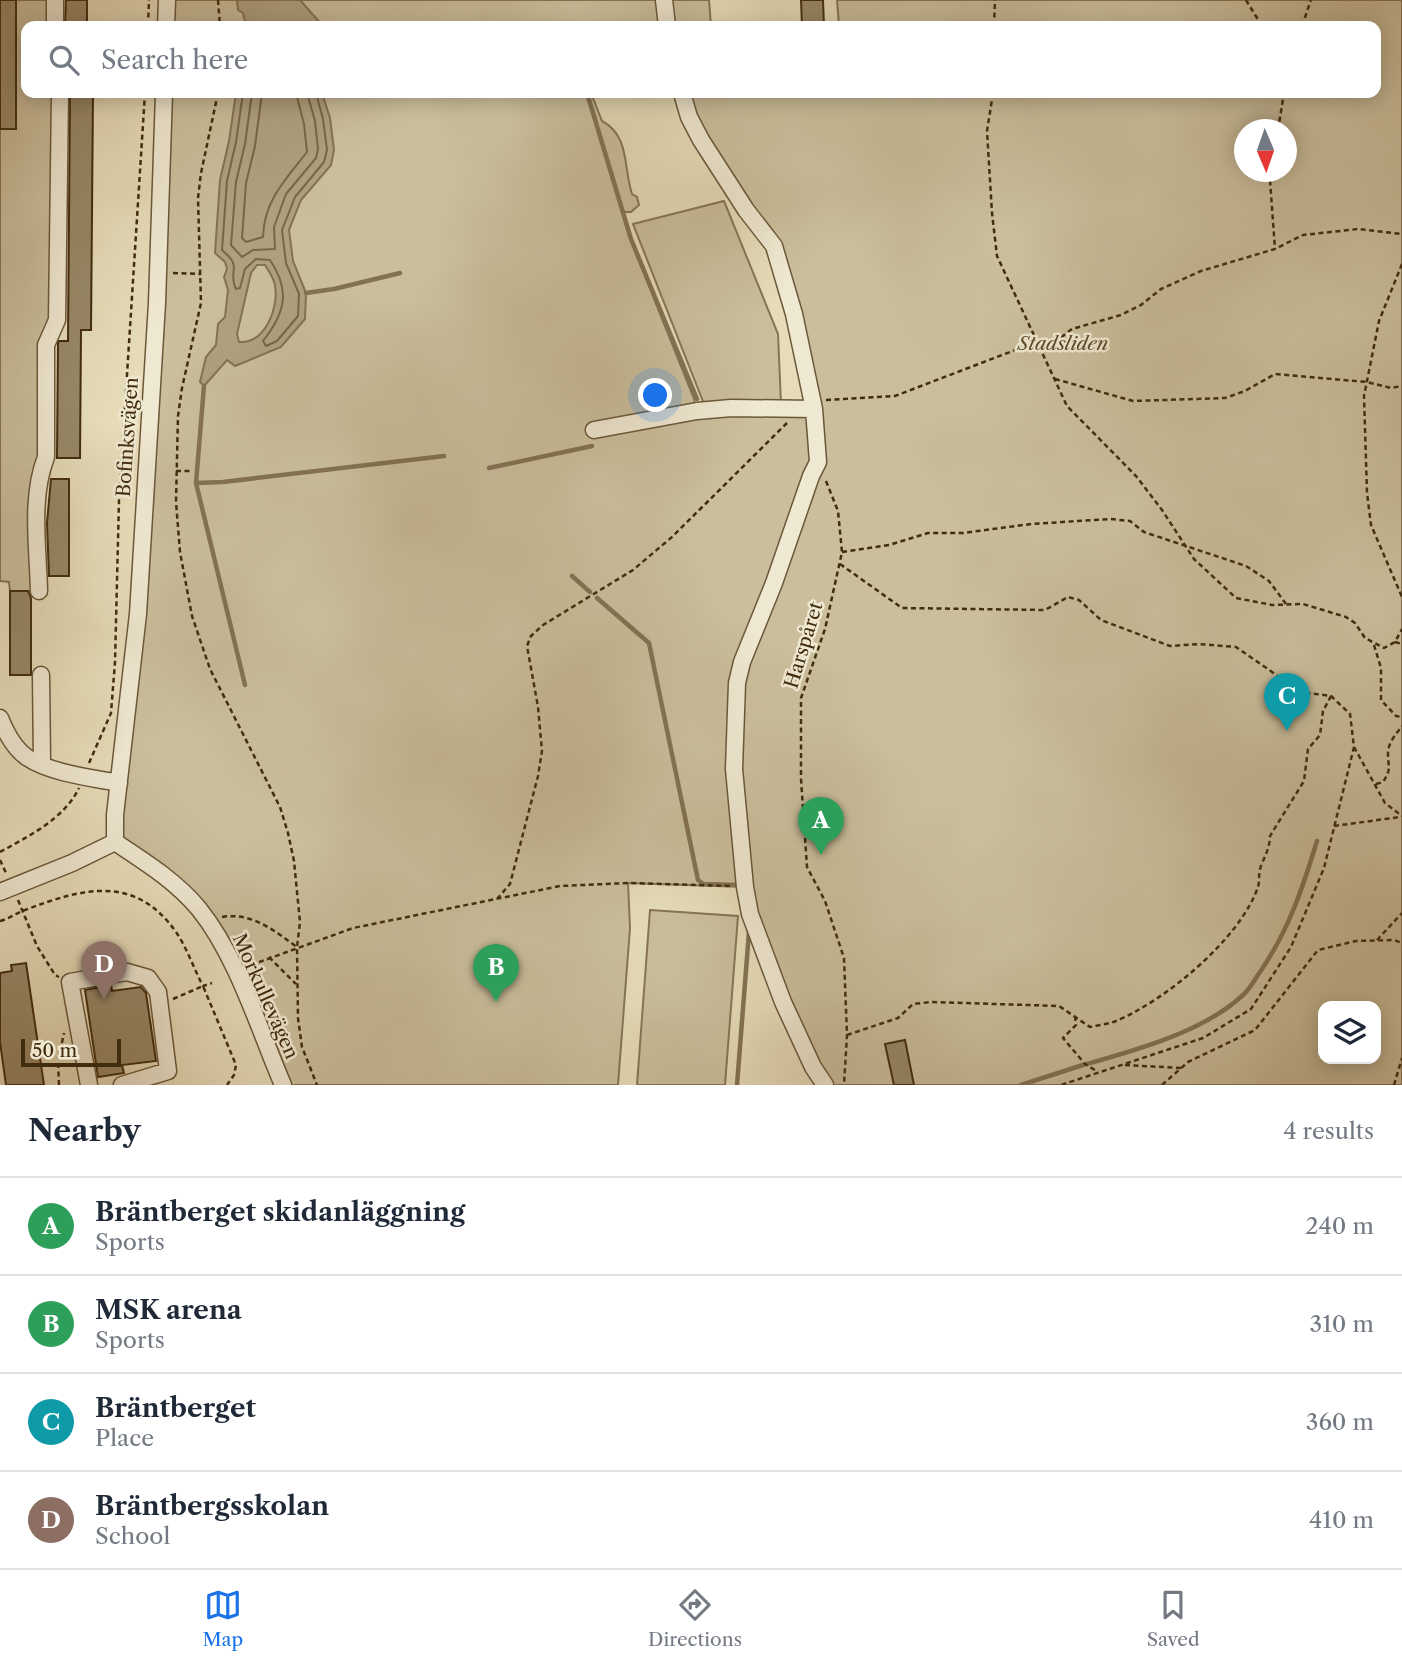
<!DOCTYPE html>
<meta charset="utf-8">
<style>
:root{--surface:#fff;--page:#f6f6f7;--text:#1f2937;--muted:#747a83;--line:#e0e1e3;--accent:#1a73e8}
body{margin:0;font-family:"Libre Caslon Text",serif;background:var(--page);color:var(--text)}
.controls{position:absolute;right:21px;bottom:21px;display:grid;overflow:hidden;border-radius:14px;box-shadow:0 4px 18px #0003}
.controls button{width:63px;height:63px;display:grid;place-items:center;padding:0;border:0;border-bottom:2px solid var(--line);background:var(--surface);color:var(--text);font:35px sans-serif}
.compass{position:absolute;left:1234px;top:119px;width:63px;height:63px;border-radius:50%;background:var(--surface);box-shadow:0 4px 18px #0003;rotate:178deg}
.scale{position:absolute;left:21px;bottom:18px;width:100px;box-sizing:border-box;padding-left:7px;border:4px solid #422c0e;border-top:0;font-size:19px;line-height:24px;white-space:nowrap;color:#422c0e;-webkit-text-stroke:5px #efe8d2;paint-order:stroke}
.you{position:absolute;left:656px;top:396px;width:24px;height:24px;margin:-18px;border:5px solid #fff;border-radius:50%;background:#1a73e8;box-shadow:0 0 0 10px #1a73e833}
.badge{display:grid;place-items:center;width:46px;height:46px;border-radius:50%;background:var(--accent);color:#fff;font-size:23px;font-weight:700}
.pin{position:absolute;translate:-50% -58px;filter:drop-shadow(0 2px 4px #0008)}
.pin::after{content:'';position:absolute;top:37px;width:24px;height:21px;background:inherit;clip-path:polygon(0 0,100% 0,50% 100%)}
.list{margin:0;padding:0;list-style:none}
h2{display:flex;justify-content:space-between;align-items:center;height:91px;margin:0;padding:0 28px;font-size:30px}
h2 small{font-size:23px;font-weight:400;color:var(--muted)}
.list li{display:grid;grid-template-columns:46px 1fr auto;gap:21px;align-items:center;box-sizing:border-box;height:98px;padding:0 28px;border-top:2px solid var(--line)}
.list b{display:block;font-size:26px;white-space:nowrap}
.list p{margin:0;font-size:23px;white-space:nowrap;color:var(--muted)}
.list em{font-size:23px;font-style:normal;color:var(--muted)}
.icon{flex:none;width:38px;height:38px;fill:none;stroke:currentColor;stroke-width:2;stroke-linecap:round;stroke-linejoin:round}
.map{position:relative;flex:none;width:1402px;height:1085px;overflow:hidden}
.search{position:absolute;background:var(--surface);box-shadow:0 4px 18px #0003;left:21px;right:21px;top:21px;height:77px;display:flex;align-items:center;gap:18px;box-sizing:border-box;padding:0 24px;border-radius:14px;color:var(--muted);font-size:26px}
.sheet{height:483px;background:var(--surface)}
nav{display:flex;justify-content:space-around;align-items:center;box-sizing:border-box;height:98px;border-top:2px solid var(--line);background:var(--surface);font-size:19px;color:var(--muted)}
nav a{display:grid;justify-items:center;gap:4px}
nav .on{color:var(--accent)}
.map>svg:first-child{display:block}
</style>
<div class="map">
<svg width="1402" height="1085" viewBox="0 0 1402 1085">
<rect width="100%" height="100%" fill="#e6dcb9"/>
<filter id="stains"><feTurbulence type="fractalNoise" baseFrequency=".00286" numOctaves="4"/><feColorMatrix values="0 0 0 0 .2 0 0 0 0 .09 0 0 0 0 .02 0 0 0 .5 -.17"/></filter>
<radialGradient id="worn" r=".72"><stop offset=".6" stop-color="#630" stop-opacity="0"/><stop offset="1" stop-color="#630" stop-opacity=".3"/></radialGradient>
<!-- green -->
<path fill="#cabe9c" stroke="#867555" stroke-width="2" fill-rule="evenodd" d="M16,0H51V26H26V93H55L54,311L31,591H10L9,582L0,581V129H15Z
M167,0H709L711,26H166Z
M837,0H1402V1085H825L745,887L628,883L630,928L618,1085H283L208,922L115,842L164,93H591L602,121C630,136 623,166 632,194L637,197L639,205L631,212H622L629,236L694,399L698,418L813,409L774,246L746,210L682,93H716L717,95L750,93H1376V26H839ZM1244,130H1286V172H1244ZM1323,1006H1376V1059H1323Z
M724,201L778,334L781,403L706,409L633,224Z
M650,910L738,916L725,1085H637Z"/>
<!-- water -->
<path fill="#aea07f" stroke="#837252" stroke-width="2" fill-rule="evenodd" d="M237,0H300L323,26H246L243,13L238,10Z
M236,93H322L330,118L334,150L331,165L301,200L289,230L293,261L306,293L305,319L281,347L235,366L227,360L204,386L200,382L206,357L216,345L218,324L225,317L228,290L224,277L227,269L225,262L215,253L220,180L229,141ZM257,265H265C269,272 274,278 275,286C279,308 265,344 239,342L237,334L251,273Z"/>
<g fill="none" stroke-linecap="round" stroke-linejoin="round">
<!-- shore -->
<path stroke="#786646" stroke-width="2" d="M243,93L236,142L227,181L222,250C225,253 229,256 231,259C238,268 229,276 236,289L240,288L245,269L256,259L270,260C291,291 285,313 263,341L266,346L277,341L298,316L299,294L286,263L282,230L295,197L324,162L327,150L323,119L316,93
M252,93L245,144L236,182L231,245L242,257L253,250L275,249L274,227L286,194L316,158L318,149L315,121L307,93
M262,93L255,146L246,183L242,238L246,242L263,237C264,201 285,180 307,152L304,124L296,93"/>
<!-- stream -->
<path stroke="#837252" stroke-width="4.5" d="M587,93L631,239L697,399
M306,293L334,289L400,273
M204,386L196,483L245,685
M489,468L592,446
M196,483L223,482L444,456
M572,576L590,592
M597,598L649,643L698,880L703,884L741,885
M1087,1064C1137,1050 1205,1031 1243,995C1251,988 1256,977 1262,969C1289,929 1303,887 1317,841
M737,1085L749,932
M1021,1085L1083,1065"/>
</g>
<!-- building -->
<path fill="#978867" stroke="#422c0e" stroke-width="2" d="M0,0H16V129H0Z
M66,0H87V26H65Z
M801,0H823L824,26H802Z
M70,93H93L91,330H81L80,458H57L58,343L59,341H68Z
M51,479H69V576H49L47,523Z
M10,591H28L31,598V675H10Z
M26,963L44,1085H6L0,1042V973L12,971L11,965Z
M111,985L112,991L141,987L146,993L156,1061L122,1065L124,1073L98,1077L85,990Z
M905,1040L914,1085H894L885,1044Z"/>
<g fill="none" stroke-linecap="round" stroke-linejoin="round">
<!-- minor casing -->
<g stroke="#6b5839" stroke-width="19">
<path id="minor" d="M664,0L667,26
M55,26V0
M166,26L167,0
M682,93L689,117L701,140L746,210L774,246L794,314L814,409L818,462L811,476L774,583L742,662L737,683L734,769L745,887L750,914L783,1002L813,1067L825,1085
M594,430L697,411L731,408L814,409
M39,591C38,547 30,498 46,457V345L57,320L60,93
M41,675L42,764
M0,718C6,733 14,749 28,758C50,773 93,778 119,783
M115,842V815L138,614L157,303L164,93
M115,842C145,862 176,881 199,909C237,956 259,1029 283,1085
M0,892L72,863L115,842
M89,1085L70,982L127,972L148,978L158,992L168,1071L122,1085"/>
</g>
<!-- path -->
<path stroke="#422c0e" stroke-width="2.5" stroke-dasharray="5 3.5" stroke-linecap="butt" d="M218,0L220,26
M1246,0L1262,26
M148,26L149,0
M994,26L995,0
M1302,26L1311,0
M218,93L201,173L198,198L201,303L182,388L178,416L176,502L180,552L192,616L210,669L280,807L288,833L294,861L300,922L297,947L298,1018L302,1047L317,1085
M993,93L987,131L992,213L997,256L1067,406L1136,476L1162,510L1194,559L1236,598L1272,605L1303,604L1346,617L1355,623L1365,638L1384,648L1395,642L1402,629
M1278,130L1284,93
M1271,172L1270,180L1275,249
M1402,264L1379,321L1364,396L1367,493L1371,525L1402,597
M173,273L201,274
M1055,379L1133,401L1225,398L1245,391L1275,374L1367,382L1391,388L1402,386
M826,400L895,396L1036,342L1056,341L1072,329L1121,315L1141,305L1161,289L1201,271L1275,249L1303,235L1358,229L1402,234
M176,471H192
M826,481L838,511L842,552L825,629L801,698V779L807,867L825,901L844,958L847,1035L844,1085
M842,552L889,545L928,533H963L1031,524L1110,519L1130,521L1144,532L1246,566L1269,581L1286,604
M840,564L902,608L1045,610L1068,597L1079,600L1101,620L1170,646L1199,644L1236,647L1301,692L1331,696L1350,714L1354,747L1324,868L1291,947L1251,1009L1203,1038L1061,1085
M1395,642L1402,644
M1374,645L1381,668V700L1396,716L1402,717
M1354,747L1385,803L1402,816
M89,763L111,713L115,662L119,500L145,93
M1376,784L1383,782C1392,768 1388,768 1388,753C1388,743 1396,734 1402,726
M1334,826L1400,817
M0,852C29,836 64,819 79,788
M0,860L6,873
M497,899L510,884L538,776L542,751L538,707L527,646L531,636L543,625L633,570L672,537L787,423
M18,900L37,946L55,975L59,977
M222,917C252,912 273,930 297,947
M0,921C9,919 16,913 25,910C83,888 135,874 176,932C187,948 194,969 203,986L212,983
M1377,940L1402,913
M269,957L296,984
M251,965L353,928L560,886L628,883L731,886
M173,999L203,986L236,1065L234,1075L227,1085
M1075,1016L1076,1025L1063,1038L1085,1064L1098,1072
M847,1035L898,1018L913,1004L932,1002L1059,1006L1090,1027C1099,1025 1109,1024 1116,1021C1166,1000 1240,939 1258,887C1260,881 1258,873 1261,866C1265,856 1270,847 1270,836L1304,781L1308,749L1320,735L1323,711L1331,696
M1125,1065L1181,1068
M59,1085L58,1061L64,1033
M1162,1085L1188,1062L1255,1030L1318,950L1356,941L1394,940L1402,943
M1394,1085L1402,1058"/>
<!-- minor -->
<use href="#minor" stroke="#efe8d2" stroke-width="16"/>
</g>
<g text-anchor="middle" stroke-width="5" stroke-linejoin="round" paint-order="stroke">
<!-- park labels -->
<g font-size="19" font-style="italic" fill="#5d492a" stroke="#efe8d2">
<text x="1063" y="350">Stadsliden</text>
</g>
<!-- street labels -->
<g font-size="19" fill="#422c0e" stroke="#efe8d2">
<text transform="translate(127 437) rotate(-86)" y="7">Bofinksvägen</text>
<text transform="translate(803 645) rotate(-73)" y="7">Harspåret</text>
<text transform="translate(266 996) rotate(66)" y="7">Morkullevägen</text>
</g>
</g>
<rect width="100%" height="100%" filter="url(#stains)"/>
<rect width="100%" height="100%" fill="url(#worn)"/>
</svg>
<div class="controls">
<button><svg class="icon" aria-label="layers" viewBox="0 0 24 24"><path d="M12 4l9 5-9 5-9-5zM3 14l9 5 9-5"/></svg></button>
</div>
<svg class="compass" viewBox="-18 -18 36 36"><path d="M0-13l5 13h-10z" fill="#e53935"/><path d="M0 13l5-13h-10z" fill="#747a83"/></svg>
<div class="scale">50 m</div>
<div class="you"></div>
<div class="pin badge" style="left:821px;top:855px;background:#2e9e5b">A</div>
<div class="pin badge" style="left:496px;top:1002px;background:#2e9e5b">B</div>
<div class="pin badge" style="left:1287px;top:731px;background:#0f9aa8">C</div>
<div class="pin badge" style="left:104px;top:999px;background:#8d6e63">D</div>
<div class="search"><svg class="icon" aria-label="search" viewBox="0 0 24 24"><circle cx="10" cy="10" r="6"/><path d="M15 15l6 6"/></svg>Search here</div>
</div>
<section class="sheet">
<h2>Nearby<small>4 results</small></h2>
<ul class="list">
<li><span class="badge" style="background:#2e9e5b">A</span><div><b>Bräntberget skidanläggning</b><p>Sports</p></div><em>240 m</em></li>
<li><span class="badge" style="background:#2e9e5b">B</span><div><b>MSK arena</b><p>Sports</p></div><em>310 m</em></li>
<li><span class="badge" style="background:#0f9aa8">C</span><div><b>Bräntberget</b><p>Place</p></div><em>360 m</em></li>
<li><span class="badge" style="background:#8d6e63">D</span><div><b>Bräntbergsskolan</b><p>School</p></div><em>410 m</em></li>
</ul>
</section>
<nav>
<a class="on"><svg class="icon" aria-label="map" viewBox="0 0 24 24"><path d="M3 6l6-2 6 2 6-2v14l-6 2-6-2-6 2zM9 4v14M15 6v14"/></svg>Map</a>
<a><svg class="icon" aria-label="directions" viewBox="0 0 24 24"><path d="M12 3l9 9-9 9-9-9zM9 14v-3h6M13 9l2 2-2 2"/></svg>Directions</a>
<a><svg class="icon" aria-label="saved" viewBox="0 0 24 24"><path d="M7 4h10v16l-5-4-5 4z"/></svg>Saved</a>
</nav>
